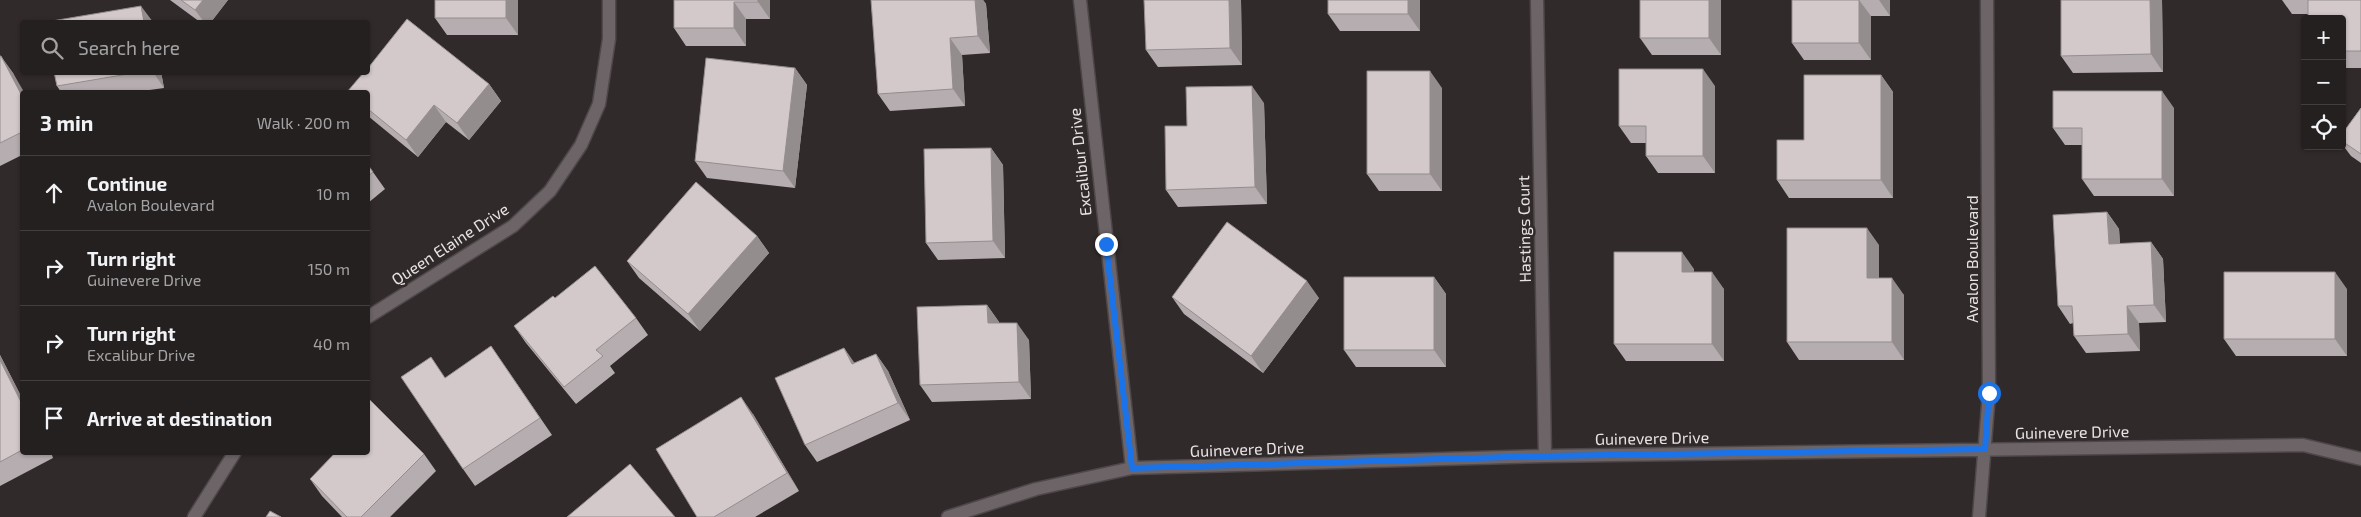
<!DOCTYPE html>
<meta charset="utf-8">
<style>
:root{--surface:#252020;--page:#2d2829;--text:#f1f3f6;--muted:#a3a3a5;--line:#423e3e}
body{margin:0;font-family:"Exo 2",sans-serif;background:var(--page);color:var(--text)}
.controls{position:absolute;right:15px;top:15px;display:grid;overflow:hidden;border-radius:5px;box-shadow:0 1px 4px #0004}
.controls button{width:45px;height:45px;display:grid;place-items:center;padding:0;border:0;border-bottom:1px solid var(--line);background:var(--surface);color:var(--text);font:25px sans-serif}
.stop{position:absolute;width:15px;height:15px;margin:-11px;border:4px solid #1a73e8;border-radius:50%;background:#fff}
.stop.end{background:#1a73e8;border-color:#fff;box-shadow:0 1px 5px #0008}
.list{margin:0;padding:0;list-style:none}
h2{display:flex;justify-content:space-between;align-items:center;height:65px;margin:0;padding:0 20px;font-size:21px}
h2 small{font-size:16px;font-weight:400;color:var(--muted)}
.list li{display:grid;grid-template-columns:32px 1fr auto;gap:15px;align-items:center;box-sizing:border-box;height:75px;padding:0 20px;border-top:1px solid var(--line)}
.list b{display:block;font-size:19px;white-space:nowrap}
.list p{margin:0;font-size:16px;white-space:nowrap;color:var(--muted)}
.list em{font-size:16px;font-style:normal;color:var(--muted)}
.icon{flex:none;width:28px;height:28px;fill:none;stroke:currentColor;stroke-width:2;stroke-linecap:round;stroke-linejoin:round}
.map{position:relative;flex:none;width:2361px;height:517px;overflow:hidden}
.search{position:absolute;background:var(--surface);box-shadow:0 1px 4px #0004;left:20px;top:20px;width:350px;height:55px;display:flex;align-items:center;gap:12px;box-sizing:border-box;padding:0 18px;border-radius:5px;color:var(--muted);font-size:19px}
.panel{position:absolute;background:var(--surface);box-shadow:0 1px 4px #0004;left:20px;top:90px;width:350px;height:365px;border-radius:5px}
.map>svg:first-child{display:block}
</style>
<div class="map">
<svg width="2361" height="517" viewBox="0 0 2361 517">
<rect width="100%" height="100%" fill="#312a2b"/>
<g fill="none" stroke-linecap="round" stroke-linejoin="round">
<!-- minor casing -->
<g stroke="#4f484a" stroke-width="15">
<path id="minor" d="M1080,0L1132,468
M1537,0L1545,456
M368,317L513,226L550,191L581,145L599,104L609,39V0
M194,517L235,452
M948,517L1036,489L1132,468L1545,456L2303,445L2361,459
M1979,517L1989,393L1987,0"/>
</g>
<!-- minor -->
<use href="#minor" stroke="#6d6467" stroke-width="12"/>
</g>
<!-- wall -->
<path fill="#b5adaf" d="M170,0H228L211,22H200Z
M518,0V35H447L435,18Z
M674,0H770V19H746V46H686L674,28Z
M871,0H983L986,4L990,53L962,55L965,106L890,111L878,94Z
M1241,0L1242,65L1158,67L1146,50Z
M1420,0V31H1340L1328,14Z
M1721,0V55H1652L1640,38Z
M1792,0H1890V16H1871V60H1804L1792,43Z
M2061,0H2162L2163,72L2073,73L2061,56Z
M2282,0H2361V68H2342V19L2308,14H2292Z
M0,56L13,73L22,92V155L0,166Z
M795,68L807,85L795,188L707,178L695,161Z
M54,72H161L164,88L135,92H61L57,86Z
M1881,75L1893,92V198H1789L1777,180L1804,140Z
M489,84L501,101L469,140L446,122L418,157L368,116V92Z
M1715,86V173H1658L1646,156V143H1631L1619,126Z
M1442,88V191H1379L1367,174Z
M1264,103L1267,204L1178,207L1166,190L1187,126Z
M2174,108V196H2094L2082,179V145H2065L2053,128Z
M2361,108V163L2351,156L2342,144V134Z
M991,148L1003,165L1005,258L938,260L926,243Z
M368,165L385,189L368,203Z
M2107,212L2119,229L2120,244L2151,242L2163,259L2166,322L2139,323L2140,351L2086,353L2074,336L2073,323L2070,324L2058,306Z
M757,236L769,253L700,331L639,278L627,261Z
M1879,245V278L1904,295V360H1799L1787,342Z
M1694,269V272L1724,289V361H1626L1614,344Z
M1434,277L1446,294V367H1356L1344,350Z
M2347,289V356H2236L2224,339Z
M1172,297L1319,298L1263,373L1184,314Z
M555,298L636,318L648,335L610,366L615,373L576,404L526,343L514,326Z
M987,305L999,322V323L1029,340L1031,399L932,402L920,385Z
M491,346L552,435L475,486L463,469L446,378Z
M844,348L854,363L876,354L888,371L910,420L817,462L805,445Z
M0,355L22,398V452H51L53,458L0,486Z
M753,414L799,491L755,517H697Z
M424,454L436,471L390,517H342L322,496L310,479Z"/>
<!-- shaded-wall -->
<path fill="#948d8e" d="M203,0H228L211,22H204L195,10Z
M506,0H518V35L506,18Z
M758,0H770V19L758,2Z
M975,0H983L986,4L990,53L978,36Z
M1229,0H1241L1242,65L1230,48Z
M1408,0H1420V31L1408,14Z
M1709,0H1721V55L1709,38Z
M1859,0L1871,16V60L1859,43Z
M1879,0H1890V16Z
M2150,0H2162L2163,72L2151,54Z
M734,2L746,19V46L734,28Z
M141,6L153,22H144Z
M950,38L962,55L965,106L953,89Z
M1,56L13,73L24,92H22V96Z
M795,68L807,85L795,188L783,171Z
M1703,69L1715,86V173L1703,156Z
M1430,71L1442,88V191L1430,174Z
M153,72H161L164,88Z
M1881,75L1893,92V198L1881,180Z
M489,84L501,101L469,140L457,123Z
M1252,86L1264,103L1267,204L1255,187Z
M2162,91L2174,108V196L2162,179Z
M434,105L446,122L418,157L406,140Z
M991,148L1003,165L1005,258L993,241Z
M2107,212L2119,229L2121,262L2109,244Z
M1867,228L1879,245V295L1867,278Z
M757,236L769,253L700,331L688,314Z
M2151,242L2163,259L2166,322L2154,305Z
M1682,252L1694,269V289L1682,272Z
M1712,272L1724,289V361L1712,344Z
M2335,272L2347,289V356L2335,339Z
M1434,277L1446,294V367L1434,350Z
M1892,278L1904,295V360L1892,342Z
M1307,281L1319,298L1263,373L1251,356Z
M987,305L999,322L1000,340L988,323Z
M2127,306L2139,323L2140,351L2128,334Z
M1017,323L1029,340L1031,399L1019,382Z
M844,348L856,365L852,364Z
M876,354L888,371L910,420L898,403Z
M0,355L22,398V404L0,360Z
M741,397L753,414L799,491L787,473Z"/>
<!-- building -->
<path fill="#d3c9cb" stroke="#948d8e" d="M181,0H203L195,10Z
M435,0H506V18H435Z
M674,0H758V2H734V28H674Z
M871,0H975L978,36L950,38L953,89L878,94Z
M1144,0H1229L1230,48L1146,50Z
M1328,0H1408V14H1328Z
M1640,0H1709V38H1640Z
M1792,0H1859V43H1792Z
M2061,0H2150L2151,54L2061,56Z
M2308,0H2361V51H2342V19H2308Z
M141,6L144,22H46Z
M407,19L489,84L457,123L434,105L406,140L368,109V92H347L364,72H368V68Z
M0,56H1L22,96V132L0,143Z
M706,58L795,68L783,171L695,161Z
M1619,69H1703V156H1646V126H1619Z
M1367,71H1430V174H1367Z
M54,72H140L57,86Z
M1804,75H1881V180H1777V140H1804Z
M1252,86L1255,187L1166,190L1165,126H1187L1186,87Z
M2053,91H2162V179H2082V128H2053Z
M2361,108V154L2342,141V134Z
M991,148L993,241L926,243L924,149Z
M368,165L373,172L368,176Z
M696,182L757,236L688,314L627,261Z
M2107,212L2109,244L2151,242L2154,305L2127,306L2128,334L2074,336L2072,306H2058L2053,215Z
M1227,222L1307,281L1251,356L1172,297Z
M1787,228H1867V278H1892V342H1787Z
M1614,252H1682V272H1712V344H1614Z
M595,266L636,318L596,350L603,356L564,387L514,326L553,296L555,298Z
M2224,272H2335V339H2224Z
M1344,277H1434V350H1344Z
M987,305L988,323H1017L1019,382L920,385L917,307Z
M491,346L540,418L463,469L401,377L431,357L445,378Z
M844,348L852,364L876,354L898,403L805,445L775,378Z
M0,360L22,404V450L0,462Z
M741,397L787,473L714,517H697L656,449Z
M368,398L424,454L361,517H347L310,479L336,452H368Z
M630,464L675,517H567Z
M270,511L281,517H266Z"/>
<g fill="none" stroke-linecap="round" stroke-linejoin="round">
<!-- route -->
<path stroke="#1a73e8" stroke-width="6" d="M1106,244L1132,468L1545,456L1985,449L1989,393"/>
</g>
<g text-anchor="middle" stroke-width="5" stroke-linejoin="round" paint-order="stroke">
<!-- street labels -->
<g font-size="16" fill="#e8e3e4" stroke="#312a2b">
<text transform="translate(1080 162) rotate(-96)" y="6">Excalibur Drive</text>
<text transform="translate(1524 229) rotate(-91)" y="6">Hastings Court</text>
<text transform="translate(450 244) rotate(-33)" y="6">Queen Elaine Drive</text>
<text transform="translate(1972 259) rotate(-90)" y="6">Avalon Boulevard</text>
<text transform="translate(2072 432) rotate(-1)" y="6">Guinevere Drive</text>
<text transform="translate(1652 438) rotate(-1)" y="6">Guinevere Drive</text>
<text transform="translate(1247 449) rotate(-2)" y="6">Guinevere Drive</text>
</g>
</g>
</svg>
<div class="controls">
<button>+</button>
<button>−</button>
<button><svg class="icon" aria-label="locate" viewBox="0 0 24 24"><circle cx="12" cy="12" r="6"/><path d="M12 2v4M12 18v4M2 12h4M18 12h4"/></svg></button>
</div>
<div class="stop" style="left:1989px;top:393px"></div>
<div class="stop end" style="left:1106px;top:244px"></div>
<div class="search"><svg class="icon" aria-label="search" viewBox="0 0 24 24"><circle cx="10" cy="10" r="6"/><path d="M15 15l6 6"/></svg>Search here</div>
<section class="panel">
<h2>3 min<small>Walk · 200 m</small></h2>
<ul class="list">
<li><svg class="icon" aria-label="ahead" viewBox="0 0 24 24"><path d="M12 20V5M6 11l6-6 6 6"/></svg><div><b>Continue</b><p>Avalon Boulevard</p></div><em>10 m</em></li>
<li><svg class="icon" aria-label="right" viewBox="0 0 24 24"><path d="M7 20v-9h11M14 6l5 5-5 5"/></svg><div><b>Turn right</b><p>Guinevere Drive</p></div><em>150 m</em></li>
<li><svg class="icon" aria-label="right" viewBox="0 0 24 24"><path d="M7 20v-9h11M14 6l5 5-5 5"/></svg><div><b>Turn right</b><p>Excalibur Drive</p></div><em>40 m</em></li>
<li><svg class="icon" aria-label="arrive" viewBox="0 0 24 24"><path d="M6 21V4h12l-3 4 3 4H6"/></svg><div><b>Arrive at destination</b></div></li>
</ul>
</section>
</div>
